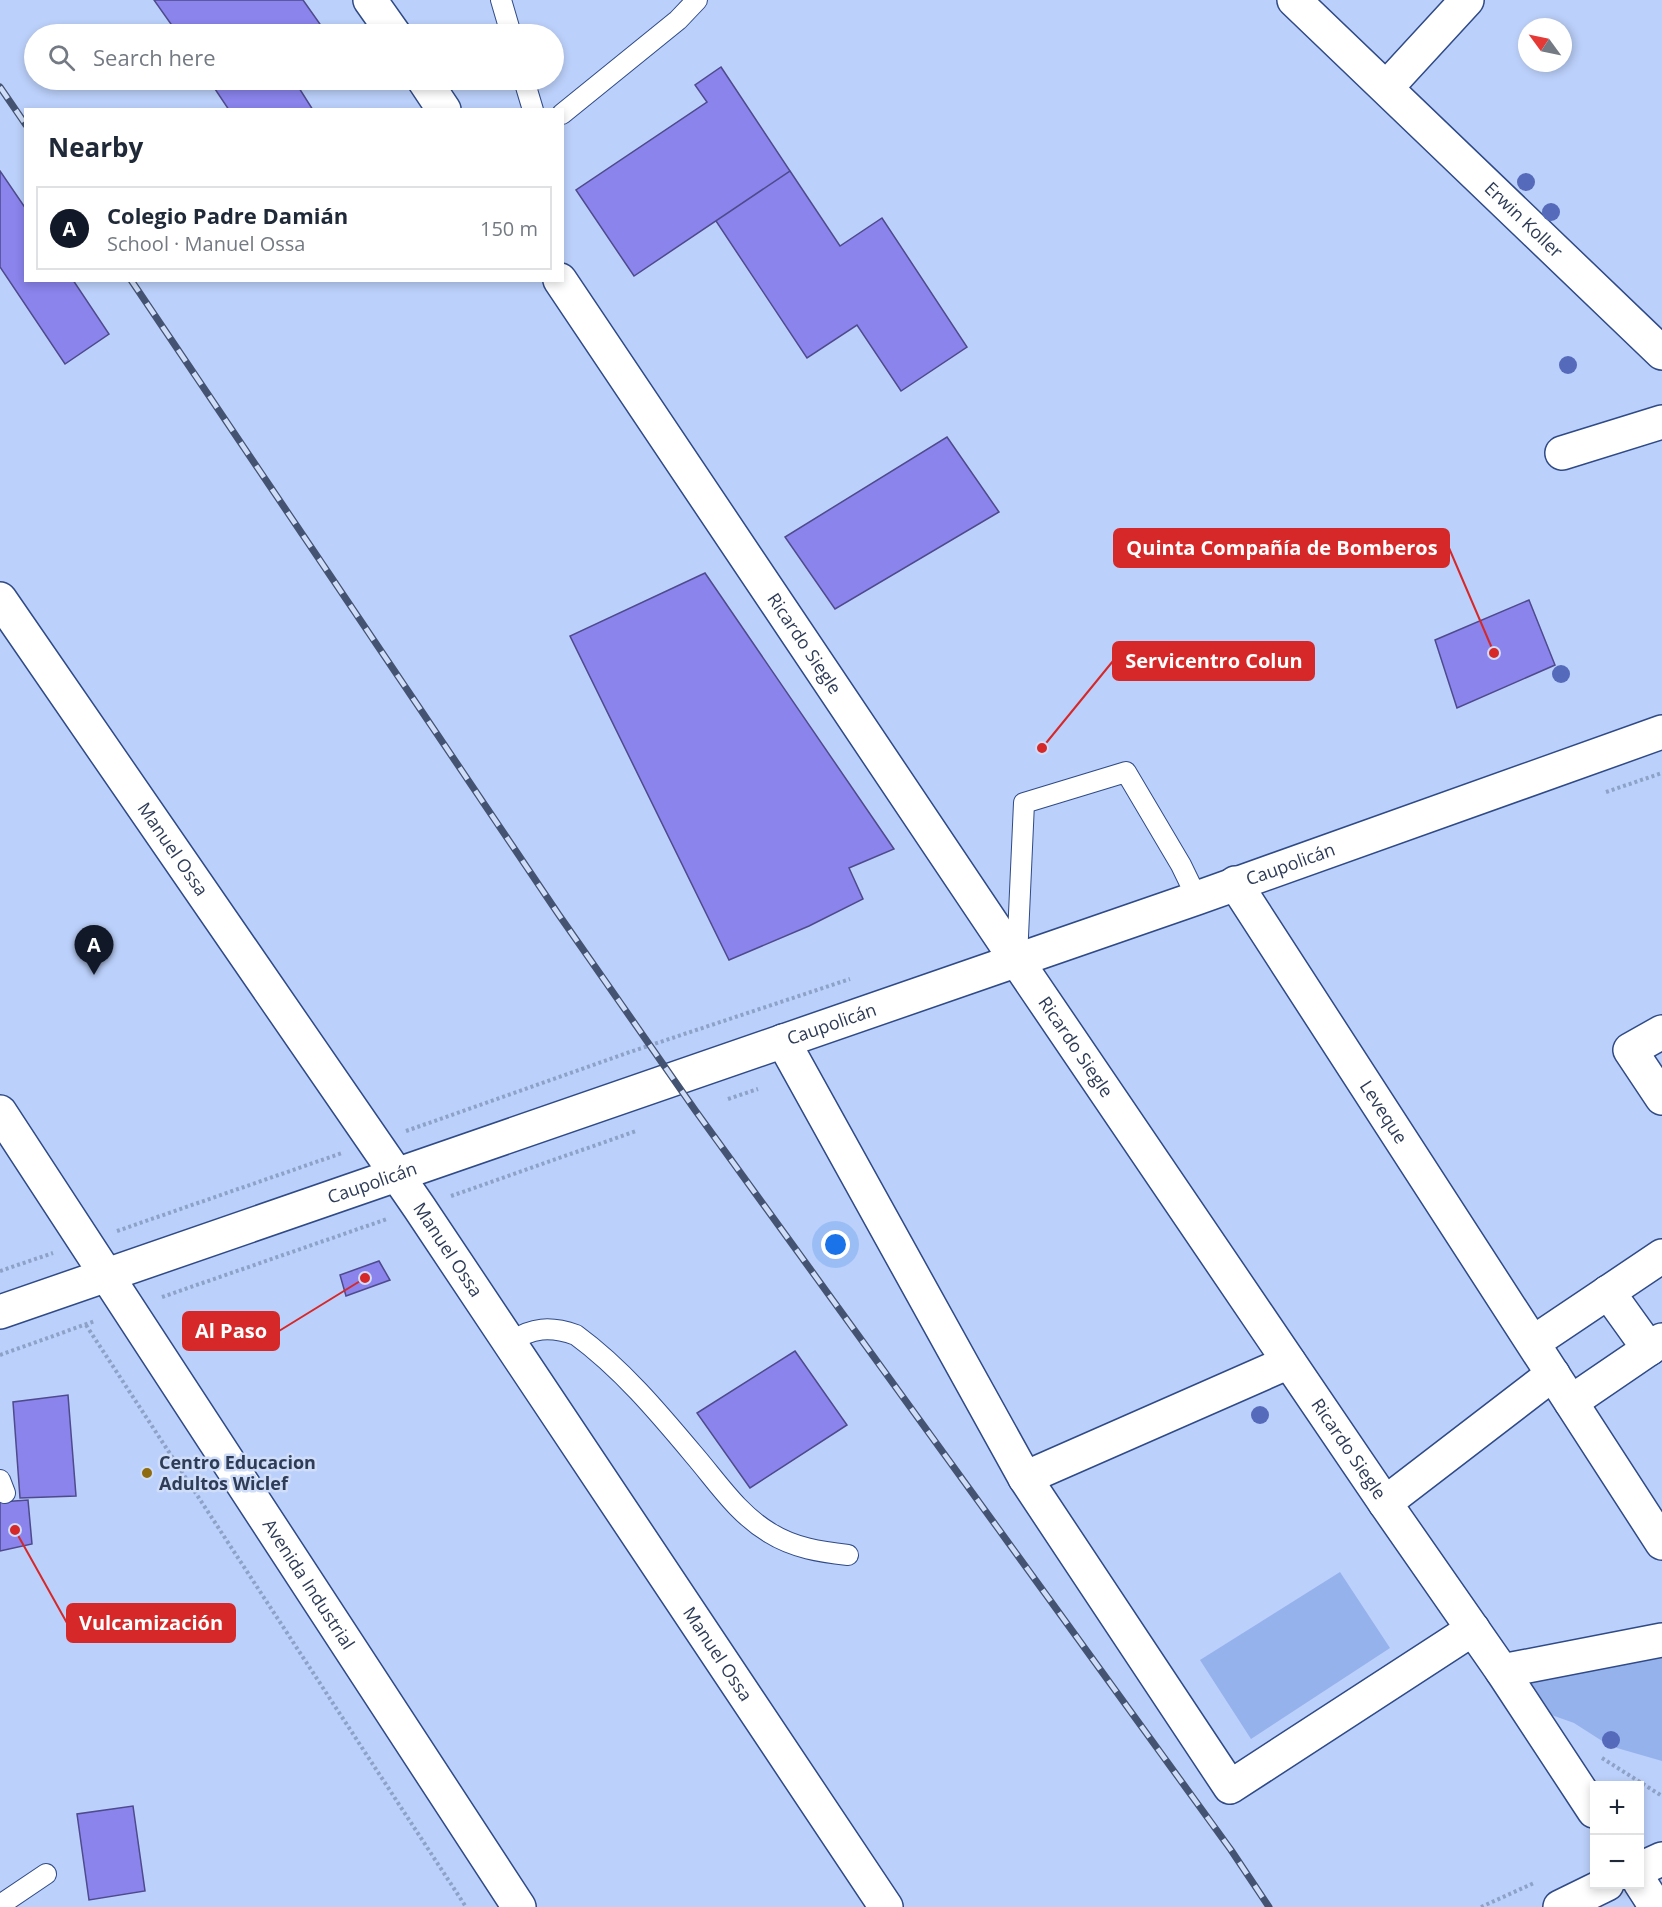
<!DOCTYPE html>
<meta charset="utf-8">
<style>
:root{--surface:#fff;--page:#f6f6f7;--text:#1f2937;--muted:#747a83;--line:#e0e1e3;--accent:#111827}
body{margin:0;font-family:"Open Sans",sans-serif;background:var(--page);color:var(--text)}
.controls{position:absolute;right:18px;bottom:18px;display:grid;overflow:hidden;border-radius:0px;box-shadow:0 3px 9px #0003}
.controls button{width:54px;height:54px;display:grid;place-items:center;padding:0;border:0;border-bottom:2px solid var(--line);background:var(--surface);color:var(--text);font:30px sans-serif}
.compass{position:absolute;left:1518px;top:18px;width:54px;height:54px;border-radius:50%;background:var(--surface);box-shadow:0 3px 9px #0003;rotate:303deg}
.you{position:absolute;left:836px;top:1245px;width:21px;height:21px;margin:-15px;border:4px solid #fff;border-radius:50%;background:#1a73e8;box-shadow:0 0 0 9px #1a73e833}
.badge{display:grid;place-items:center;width:39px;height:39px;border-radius:50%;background:var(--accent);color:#fff;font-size:20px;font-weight:700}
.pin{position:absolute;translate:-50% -50px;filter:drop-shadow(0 2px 3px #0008)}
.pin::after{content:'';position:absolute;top:32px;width:21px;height:18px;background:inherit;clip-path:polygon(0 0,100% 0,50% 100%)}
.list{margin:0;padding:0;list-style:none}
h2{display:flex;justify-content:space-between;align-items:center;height:78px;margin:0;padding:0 24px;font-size:26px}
h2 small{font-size:20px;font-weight:400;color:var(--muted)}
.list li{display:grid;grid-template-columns:39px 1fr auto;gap:18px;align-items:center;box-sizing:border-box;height:84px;margin:0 12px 12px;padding:0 12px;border:2px solid var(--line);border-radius:0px}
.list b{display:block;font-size:22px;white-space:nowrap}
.list p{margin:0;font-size:20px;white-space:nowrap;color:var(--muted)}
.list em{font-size:20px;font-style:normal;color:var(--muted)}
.icon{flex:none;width:33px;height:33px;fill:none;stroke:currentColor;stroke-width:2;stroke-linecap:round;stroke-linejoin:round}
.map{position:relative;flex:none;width:1662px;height:1907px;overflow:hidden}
.search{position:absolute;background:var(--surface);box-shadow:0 3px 9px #0003;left:24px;top:24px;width:540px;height:66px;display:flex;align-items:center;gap:15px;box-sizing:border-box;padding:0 21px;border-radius:33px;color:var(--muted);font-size:22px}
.panel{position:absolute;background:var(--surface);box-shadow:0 3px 9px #0003;left:24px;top:108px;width:540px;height:174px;border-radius:0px}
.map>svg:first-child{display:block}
</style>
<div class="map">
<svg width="1662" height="1907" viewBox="0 0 1662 1907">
<rect width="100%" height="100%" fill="#bbd0fa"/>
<!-- green -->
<path fill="#96b2ed" d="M1340,1572L1390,1648L1251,1739L1200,1660Z
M1662,1654V1761L1610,1746L1574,1723L1546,1713L1525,1681Z"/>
<!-- building -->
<path fill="#8a84ec" stroke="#4e4a8c" stroke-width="1.5" d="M154,0H303L327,34H178Z
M721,67L790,171L634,276L576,190L707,102L695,85Z
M209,80H294L313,110H229Z
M0,171L26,209V280H73L109,334L65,364L0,267Z
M790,171L840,246L882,218L967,347L901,391L857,325L807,358L716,221Z
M947,437L999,512L835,609L785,537Z
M705,573L894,849L849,868L863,899L809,926L729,960L570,636Z
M1529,600L1555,665L1457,708L1435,640Z
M379,1261L390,1280L346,1296L340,1275Z
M795,1351L847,1425L750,1488L697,1413Z
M68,1395L76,1496L20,1498L13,1402Z
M28,1500L32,1544L0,1551V1502Z
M133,1806L145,1891L89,1900L77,1814Z"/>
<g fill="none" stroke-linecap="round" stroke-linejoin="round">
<!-- lane casing -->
<g stroke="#2f4a86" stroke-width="22">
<path id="lane" d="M501,0L511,34
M524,80L533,110
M562,114L678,20L697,0
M1017,958L1024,803L1126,772L1181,865L1197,898
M510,1343C531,1327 551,1326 576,1335C621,1368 658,1412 694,1455C718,1483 738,1514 770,1533C794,1548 821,1552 848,1555
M0,1480L5,1493
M0,1905L46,1874"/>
</g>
<!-- street casing -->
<g stroke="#2f4a86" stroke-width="36">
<g id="street">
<path d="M370,0L394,34"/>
<path id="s1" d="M1294,0L1662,353"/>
<path d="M424,80L444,110"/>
<path d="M1387,87L1467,0"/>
<path id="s2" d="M560,280L1017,961"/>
<path d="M1562,453L1662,422"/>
<path id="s3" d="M0,599L419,1207L886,1907"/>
<path id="s4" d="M1235,883L1662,1543"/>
<path d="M1662,1032L1630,1050L1662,1098"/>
<path d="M783,1041L1025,1478L1230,1787L1473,1629"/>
<path d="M1608,1292L1649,1349"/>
<path d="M1534,1342L1662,1256"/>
<path d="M1571,1402L1662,1340"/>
<path d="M1025,1478L1289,1362"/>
<path d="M1385,1503L1553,1374"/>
<path d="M1502,1671L1662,1640"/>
</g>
</g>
<!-- secondary casing -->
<g stroke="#2f4a86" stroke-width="36">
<g id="secondary">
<path id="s5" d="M1017,961L1385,1503L1502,1671L1594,1811"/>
<path id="s6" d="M0,1112L519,1907"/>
<path id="s7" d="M0,1312L1197,898L1662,732"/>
<path d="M1640,1882L1656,1907"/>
</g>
</g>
<!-- primary casing -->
<g stroke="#2f4a86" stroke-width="36">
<path id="primary" d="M1640,1869L1662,1859
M1560,1907L1607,1884"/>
</g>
<!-- path -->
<path stroke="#8ea1c7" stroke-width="4" stroke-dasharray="3 3" stroke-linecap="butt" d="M1606,792L1662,773
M728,1099L758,1089
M406,1131L627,1053L850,979
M451,1196L636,1131
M117,1231L342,1153
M0,1271L53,1253
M162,1297L387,1219
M86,1325L466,1907
M0,1355L95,1321
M1602,1758L1662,1796
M1481,1907L1534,1883"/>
<!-- lane -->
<use href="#lane" stroke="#fff" stroke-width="20"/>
<!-- street -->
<use href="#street" stroke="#fff" stroke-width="33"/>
<!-- secondary -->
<use href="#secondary" stroke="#fff" stroke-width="33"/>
<!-- primary -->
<use href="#primary" stroke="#fff" stroke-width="33"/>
<!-- rail casing -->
<g stroke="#445372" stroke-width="7">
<path id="rail" d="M0,87L26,125
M131,280L559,915L695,1110L1231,1850L1269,1907"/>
</g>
<!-- rail -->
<use href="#rail" stroke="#cfddf9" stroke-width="4.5" stroke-dasharray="14" stroke-linecap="butt"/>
</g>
<!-- trees -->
<g fill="#556abb">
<circle cx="1526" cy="182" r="9"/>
<circle cx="1551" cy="212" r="9"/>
<circle cx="1568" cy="365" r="9"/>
<circle cx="1561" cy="674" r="9"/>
<circle cx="1260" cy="1415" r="9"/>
<circle cx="1611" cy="1740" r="9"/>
</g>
<!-- markers -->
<circle fill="#8f6b0f" stroke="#cfddf9" stroke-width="2" cx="147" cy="1473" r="6"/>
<g text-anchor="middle" stroke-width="5" stroke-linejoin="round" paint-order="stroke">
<!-- street labels -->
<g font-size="18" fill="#2e3c58" stroke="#cfddf9">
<text dy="6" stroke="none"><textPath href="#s1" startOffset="318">Erwin Koller</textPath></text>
<text dy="6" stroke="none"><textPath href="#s2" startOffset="438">Ricardo Siegle</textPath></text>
<text dy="6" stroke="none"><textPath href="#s3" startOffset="304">Manuel Ossa</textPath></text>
<text dy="6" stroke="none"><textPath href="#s7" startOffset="1366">Caupolicán</textPath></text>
<text dy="6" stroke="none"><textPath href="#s7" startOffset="880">Caupolicán</textPath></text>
<text dy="6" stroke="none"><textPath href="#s5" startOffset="104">Ricardo Siegle</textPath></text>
<text dy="6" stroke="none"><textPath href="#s4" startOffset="273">Leveque</textPath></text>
<text dy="6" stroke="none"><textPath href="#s7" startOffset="394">Caupolicán</textPath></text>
<text dy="6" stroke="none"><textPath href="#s3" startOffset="790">Manuel Ossa</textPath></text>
<text dy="6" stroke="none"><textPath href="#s5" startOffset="590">Ricardo Siegle</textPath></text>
<text dy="6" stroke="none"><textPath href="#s6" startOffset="564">Avenida Industrial</textPath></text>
<text dy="6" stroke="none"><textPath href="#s3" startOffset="1276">Manuel Ossa</textPath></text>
</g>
<!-- poi labels -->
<g font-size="18" font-weight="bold" fill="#2e3c58" stroke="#cfddf9" text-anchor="start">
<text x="159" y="1469">Centro Educacion<tspan x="159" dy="21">Adultos Wiclef</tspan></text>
</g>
</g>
<!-- callouts -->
<path fill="none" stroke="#d62828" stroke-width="2" d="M1494 653L1449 548M1042 748L1113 661M365 1278L279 1331M15 1530L67 1623"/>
<g fill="#d62828" stroke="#cfddf9" stroke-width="2">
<circle cx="1494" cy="653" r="6"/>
<circle cx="1042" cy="748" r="6"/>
<circle cx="365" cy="1278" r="6"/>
<circle cx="15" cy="1530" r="6"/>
</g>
<g fill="#d62828" stroke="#d62828" stroke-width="2">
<rect x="1114" y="529" width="335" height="38" rx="6"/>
<rect x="1113" y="642" width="201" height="38" rx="6"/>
<rect x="183" y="1312" width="96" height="38" rx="6"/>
<rect x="67" y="1604" width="168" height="38" rx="6"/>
</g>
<g font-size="20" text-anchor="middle" font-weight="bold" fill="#fff">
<text x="1282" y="555">Quinta Compañía de Bomberos</text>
<text x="1214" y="668">Servicentro Colun</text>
<text x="231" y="1338">Al Paso</text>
<text x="151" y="1630">Vulcamización</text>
</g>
</svg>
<div class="controls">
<button>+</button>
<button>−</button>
</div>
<svg class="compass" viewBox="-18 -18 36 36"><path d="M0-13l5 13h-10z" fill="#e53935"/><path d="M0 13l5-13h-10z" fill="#747a83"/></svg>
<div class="you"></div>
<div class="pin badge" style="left:94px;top:975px">A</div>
<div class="search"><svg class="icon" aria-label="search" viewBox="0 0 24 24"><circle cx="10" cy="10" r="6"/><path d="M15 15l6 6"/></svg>Search here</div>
<section class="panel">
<h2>Nearby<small></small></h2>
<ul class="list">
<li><span class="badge">A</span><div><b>Colegio Padre Damián</b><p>School · Manuel Ossa</p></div><em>150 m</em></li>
</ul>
</section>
</div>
